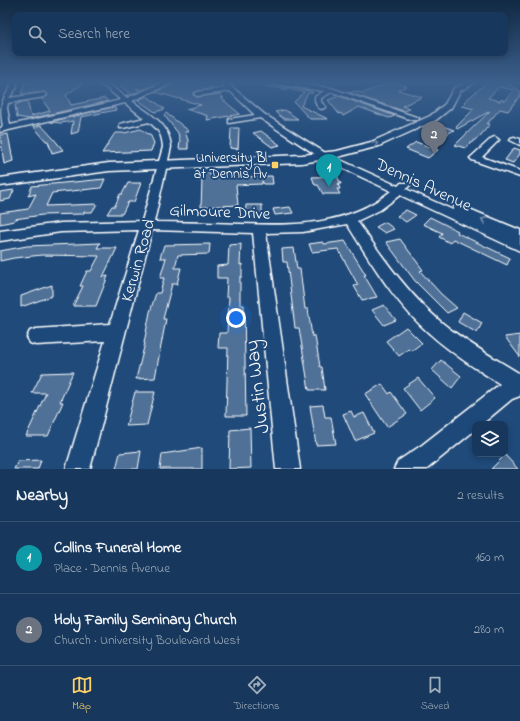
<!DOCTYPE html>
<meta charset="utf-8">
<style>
:root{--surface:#17385c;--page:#203f62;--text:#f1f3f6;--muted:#9eacbb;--line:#365272;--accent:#ffd166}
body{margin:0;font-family:"Indie Flower",sans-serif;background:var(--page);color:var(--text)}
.controls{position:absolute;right:12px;bottom:12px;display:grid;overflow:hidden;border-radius:8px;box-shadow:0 2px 6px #0003}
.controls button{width:36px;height:36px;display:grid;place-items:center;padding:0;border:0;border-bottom:1px solid var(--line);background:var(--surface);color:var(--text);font:20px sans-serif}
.you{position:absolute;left:236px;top:318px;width:14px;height:14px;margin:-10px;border:3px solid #fff;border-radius:50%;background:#1a73e8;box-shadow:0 0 0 6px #1a73e833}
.badge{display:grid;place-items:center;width:26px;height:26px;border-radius:50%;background:var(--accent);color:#fff;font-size:13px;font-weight:700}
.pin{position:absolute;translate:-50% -33px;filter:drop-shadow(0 1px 2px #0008)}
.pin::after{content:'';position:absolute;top:21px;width:14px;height:12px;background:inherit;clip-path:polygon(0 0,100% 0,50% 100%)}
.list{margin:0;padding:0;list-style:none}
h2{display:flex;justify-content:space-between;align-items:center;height:52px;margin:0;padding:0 16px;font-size:17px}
h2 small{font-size:13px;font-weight:400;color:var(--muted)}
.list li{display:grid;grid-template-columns:26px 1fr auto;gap:12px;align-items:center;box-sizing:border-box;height:72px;padding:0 16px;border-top:1px solid var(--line)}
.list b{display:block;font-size:15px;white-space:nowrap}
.list p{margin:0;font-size:13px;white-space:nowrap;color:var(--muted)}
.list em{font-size:13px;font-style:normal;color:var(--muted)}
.icon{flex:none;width:22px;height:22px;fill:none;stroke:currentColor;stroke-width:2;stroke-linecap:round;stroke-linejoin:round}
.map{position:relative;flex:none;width:520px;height:469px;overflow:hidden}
.search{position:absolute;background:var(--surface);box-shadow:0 2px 6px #0003;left:12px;right:12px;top:12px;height:44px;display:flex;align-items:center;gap:10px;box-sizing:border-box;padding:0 14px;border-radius:8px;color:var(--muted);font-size:15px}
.sheet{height:196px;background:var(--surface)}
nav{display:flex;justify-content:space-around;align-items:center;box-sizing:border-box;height:56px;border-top:1px solid var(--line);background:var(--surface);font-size:11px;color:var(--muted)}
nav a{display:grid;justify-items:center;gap:2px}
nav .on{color:var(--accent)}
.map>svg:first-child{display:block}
</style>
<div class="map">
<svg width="520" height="469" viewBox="0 0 520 469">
<rect width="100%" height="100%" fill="#1f4a7a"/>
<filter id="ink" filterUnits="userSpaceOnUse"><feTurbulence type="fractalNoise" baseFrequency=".025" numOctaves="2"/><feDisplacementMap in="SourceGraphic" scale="8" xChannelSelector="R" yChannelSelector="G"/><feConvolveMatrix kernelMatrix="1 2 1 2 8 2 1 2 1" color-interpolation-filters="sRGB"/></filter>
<g filter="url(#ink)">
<!-- building -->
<path fill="#507197" stroke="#fff" fill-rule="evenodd" d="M25,82H85L66,95L71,105L105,98L108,101L29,119L17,117L15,105L22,102L27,101L31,116L50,111L42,99L48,95L45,92L21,94Z
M116,82H143L157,84L143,90L136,88L140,91L128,96L126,95L129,93Z
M179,82L193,83L206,82L214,88L197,91L193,94V95L197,97L220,94L224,98H221L240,114L207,120L208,116L186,109L201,105L155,92Z
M266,82H271L275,85L310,91L313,93H308L301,106L328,119H310L294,102L304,92L265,86Z
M392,82L407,86L398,90L422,97L402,106L410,109L404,111L349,93L355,91L363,93Z
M487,82H506L520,91V96L508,111L500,109L487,124H490L481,135L465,148L455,145L490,111L457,129L456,127L474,109L462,106L466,102H464ZM499,87L514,90L504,101L502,99L500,101L488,98Z
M147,96L165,109L155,112L138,100Z
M339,96L395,116L389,118L359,107L343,116L341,113L339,114L328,100Z
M114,107L116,110L81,117L78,132L71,134L73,121L61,123L50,122Z
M285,110L298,119H284L275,112Z
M166,113L189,131L185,132L188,140V149H179L180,141L178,133L164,115Z
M41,125L53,138L63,150L52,153L48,141H46L34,127Z
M440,125L454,130L445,135L430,130Z
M231,128H239L238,149L230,148Z
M141,129L148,134H150L154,143L151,151L102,153L115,133H124Z
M261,131L280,145L272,147L253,133Z
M8,134L13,161L4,164L0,135Z
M416,142L438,150L428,158L406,149Z
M514,148L520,150V154L513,163L505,160Z
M197,173H210V175L234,174L235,177L272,176L273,184H264L262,181V184L236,185L238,205L201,207L202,180L197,181Z
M337,176L341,184H338L340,189H337L340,194H323L318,185H315L312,177Z
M105,179L101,188L52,193L46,206L97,204L92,212H84L83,214L42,215L15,219L14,221L0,224V213L28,209L36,194L28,196L32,186Z
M128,183H141L134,202H128L122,214H107L112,206H115L120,194H122Z
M14,190L10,199L0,201V192Z
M246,205H262V216H245Z
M290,207L293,213L275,215L273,209Z
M406,210L416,215L406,222L397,216Z
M430,217L458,231L457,233L510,258L507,265L453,239L450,243L439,237L442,233L423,224Z
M385,222L394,229L385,233L376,227Z
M400,239L423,270L420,271L441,294L457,308L447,313L415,281L386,242Z
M345,241L366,275H364L377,297L362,300L354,286L358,285L338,249L312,252L309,244L323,242L324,244Z
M100,243L97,248H117L103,277L108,276L96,306H73L83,286H80L87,271H91L99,256L42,255L14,258L0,261V251L27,246Z
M210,244L209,254L178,255L175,268H181L177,284H172L163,319H166L155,378L136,379L145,343H144L150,312L156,293H160L164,278H160L166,258H160L164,245Z
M241,244L240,265L242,264V277H240V305H244L246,416H226L228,348H218L219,333H227L229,297H226L227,278H217V266L228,265L229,245Z
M294,248L297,269H300L305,309H308L312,336H315L320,367H322L325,390H309L299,328H295L287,262H283L282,249Z
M52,285V296L21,307V296Z
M384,305L396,320L384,325L372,310Z
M463,312L482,323L477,333L458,322Z
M406,327L422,343L411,351L409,349L399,356L386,341Z
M520,335V357L505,337Z
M441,360L461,376L452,388L432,370Z
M73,372L60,402H63L48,436H26L46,393H32L42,373Z
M418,378L435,398L420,410L403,388Z
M382,384L389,394L391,392L407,414L387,427L365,394Z
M135,392H155L147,425L126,426Z
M323,405L325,417H331L336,444L316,445L310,406Z
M351,411L354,417L364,413L374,433L355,441L343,414Z
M250,428L251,468L229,469L230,430Z
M202,448V469H160L162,454Z
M141,451L138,469H116L120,453Z
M505,455L518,469H491Z
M41,460L38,469H14L18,461Z"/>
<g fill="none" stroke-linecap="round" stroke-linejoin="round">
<!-- minor casing -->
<g stroke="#fff" stroke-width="3">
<path id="minor" d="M10,82H16L17,87L9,98L44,93L47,95L44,97L8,103L7,108L10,125L121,100L105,87L94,82C108,82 117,90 127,98L165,82H172L171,83L132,101C150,115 169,122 171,147L154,222C182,222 211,223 240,224C294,226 348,226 391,191L321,158L260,118L229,123V119L255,115L230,91L197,96L194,94L197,92L226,88L220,82H226L264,114L327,154L398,186L401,183H409L410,185L406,189L453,210L454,206H462L520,230V240L508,235L520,240V251L400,195L380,210L357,221C382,256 407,293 441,322C465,342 493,357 520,374V396L512,399L482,424H475V430L427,469H394L398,461L422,445L500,384C475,368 451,353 430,334C395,304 371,262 347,224L303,232L266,233L300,469H276L253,233L152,230L90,469H66L105,341L36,345L30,343L27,337L30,331L36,329L110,324L139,230L61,232L0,241V231L61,223L142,221L163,147C162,134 159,130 149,122L123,128H120V124L144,118L125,103L0,132V128L3,127C0,108 0,102 11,87Z
M272,82H285L331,88L419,118L418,120H412L332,92L321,98V102L326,107L322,109C316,108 315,102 315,97L324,91L275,84Z
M495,137L499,140L482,157L520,171V177L472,160L470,158L492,138Z
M514,137L520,139V145L510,140L511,138Z"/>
</g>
<!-- major casing -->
<g stroke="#fff" stroke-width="3">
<path id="major" d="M467,82H476L460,91L451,108L436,120L379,146L338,157L302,163L109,171L0,186V178L109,163L302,155L337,151L371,142L430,116L445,104L454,88Z"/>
</g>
<!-- minor -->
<use href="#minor" fill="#1f4a7a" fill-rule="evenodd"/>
<!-- major -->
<use href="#major" fill="#1f4a7a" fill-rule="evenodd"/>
</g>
<!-- one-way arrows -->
<defs><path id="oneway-chevron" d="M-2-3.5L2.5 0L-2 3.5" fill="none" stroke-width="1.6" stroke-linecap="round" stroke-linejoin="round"/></defs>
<g stroke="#7992af">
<use href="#oneway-chevron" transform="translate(375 144) rotate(-21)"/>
<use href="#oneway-chevron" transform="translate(484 220) rotate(-157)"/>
</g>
</g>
<!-- sky -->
<linearGradient id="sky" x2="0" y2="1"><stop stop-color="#112943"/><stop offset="0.56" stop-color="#3c608d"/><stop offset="1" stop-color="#3c608d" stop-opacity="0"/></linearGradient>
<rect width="520" height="147" fill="url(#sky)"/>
<!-- markers -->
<rect fill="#ffd166" stroke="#1f4a7a" stroke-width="1.5" x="271" y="161" width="8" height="8" rx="2"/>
<g text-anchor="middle" stroke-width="4" stroke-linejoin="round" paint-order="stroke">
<!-- far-poi labels -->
<g font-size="14" fill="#fff" stroke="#1f4a7a" text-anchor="end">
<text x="267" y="162">University Bl<tspan x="267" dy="16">at Dennis Av</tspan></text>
</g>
<!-- street labels -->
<g font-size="17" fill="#fff" stroke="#1f4a7a">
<text transform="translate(424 184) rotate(25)" y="6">Dennis Avenue</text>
<text transform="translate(220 211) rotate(2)" y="6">Gilmoure Drive</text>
<text transform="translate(137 260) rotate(-74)" y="6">Kerwin Road</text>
</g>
<!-- near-street labels -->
<g font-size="20" fill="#fff" stroke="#1f4a7a">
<text transform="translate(256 387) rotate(-97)" y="7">Justin Way</text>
</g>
</g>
</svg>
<div class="controls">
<button><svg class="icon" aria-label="layers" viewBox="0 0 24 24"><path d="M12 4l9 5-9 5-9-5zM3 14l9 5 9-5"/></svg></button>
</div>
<div class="you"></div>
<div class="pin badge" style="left:329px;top:187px;background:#0f9aa8">1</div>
<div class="pin badge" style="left:434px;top:154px;background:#6b7280">2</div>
<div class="search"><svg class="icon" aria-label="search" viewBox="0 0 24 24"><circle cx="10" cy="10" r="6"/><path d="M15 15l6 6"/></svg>Search here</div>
</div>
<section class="sheet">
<h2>Nearby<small>2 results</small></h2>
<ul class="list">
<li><span class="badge" style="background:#0f9aa8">1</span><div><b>Collins Funeral Home</b><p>Place · Dennis Avenue</p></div><em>160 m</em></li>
<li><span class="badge" style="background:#6b7280">2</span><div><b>Holy Family Seminary Church</b><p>Church · University Boulevard West</p></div><em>280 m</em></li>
</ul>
</section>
<nav>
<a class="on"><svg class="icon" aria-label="map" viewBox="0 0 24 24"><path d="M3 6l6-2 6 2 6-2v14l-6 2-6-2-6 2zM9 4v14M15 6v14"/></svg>Map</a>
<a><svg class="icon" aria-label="directions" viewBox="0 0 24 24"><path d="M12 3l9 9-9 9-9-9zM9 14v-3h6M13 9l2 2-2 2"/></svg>Directions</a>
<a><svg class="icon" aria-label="saved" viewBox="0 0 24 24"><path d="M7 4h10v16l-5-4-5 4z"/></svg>Saved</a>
</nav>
